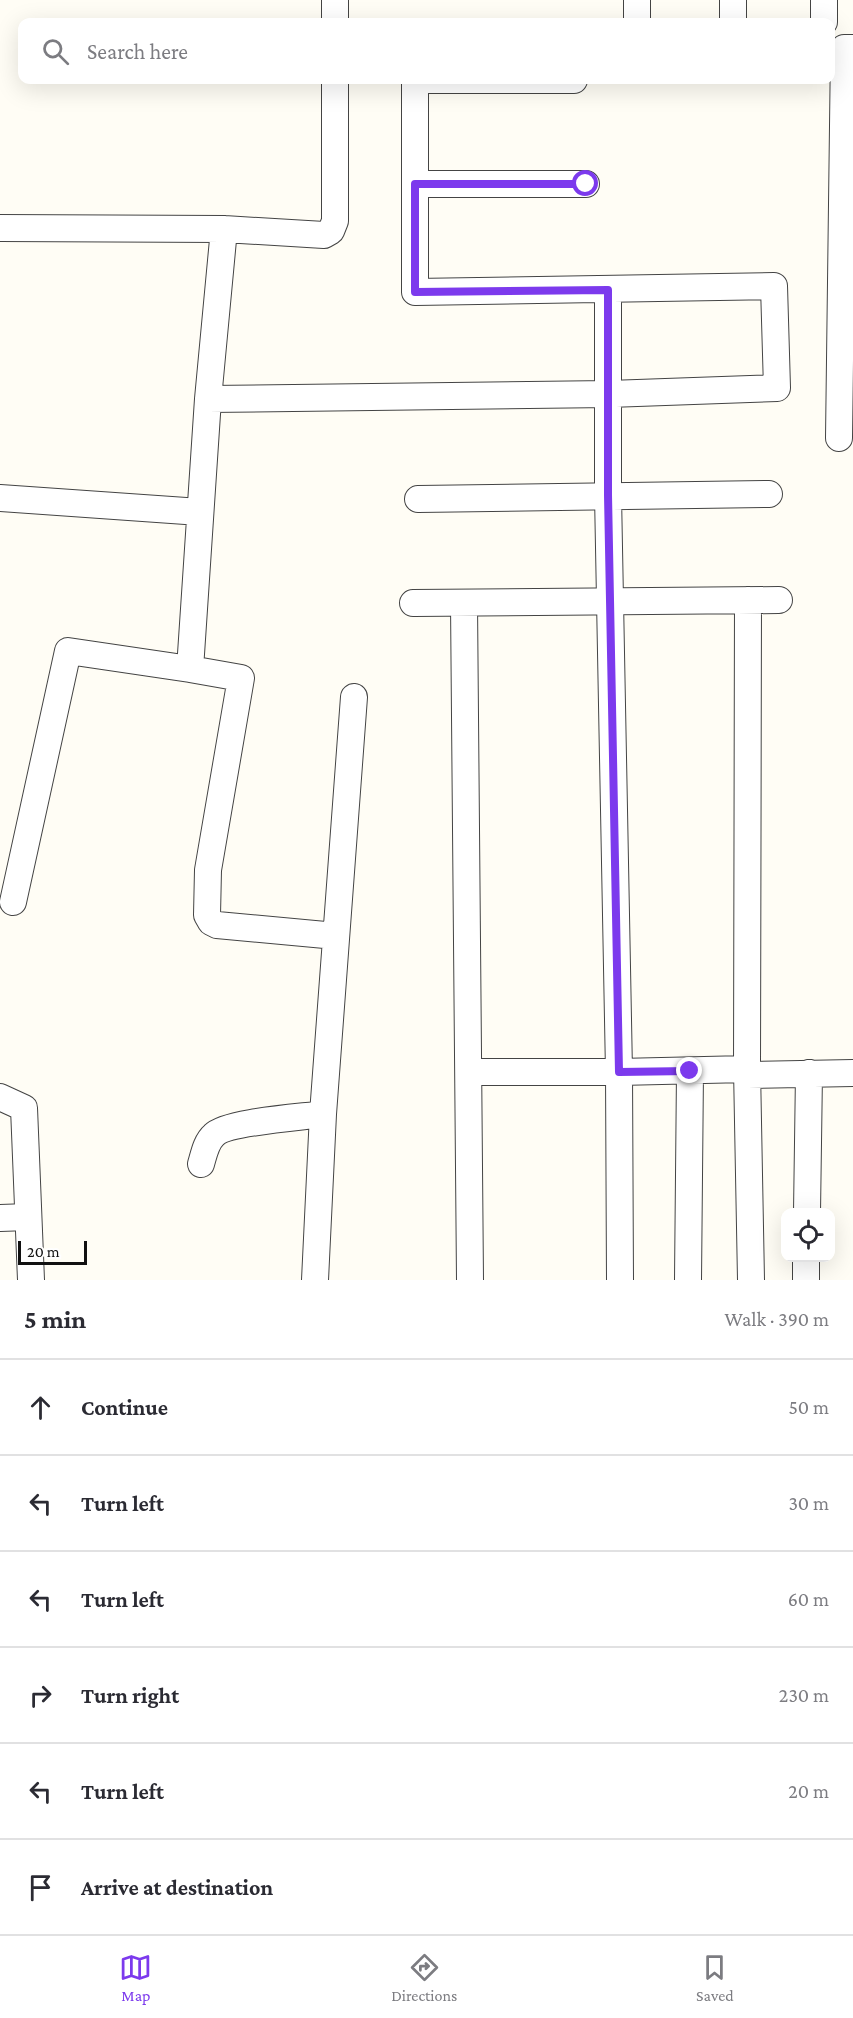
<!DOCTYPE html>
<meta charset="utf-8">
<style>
:root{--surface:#fff;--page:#f2f2f3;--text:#2b2b33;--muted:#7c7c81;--line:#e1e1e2;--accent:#7c3aed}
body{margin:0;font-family:"Crimson Pro",serif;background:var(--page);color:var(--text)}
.controls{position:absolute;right:18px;bottom:18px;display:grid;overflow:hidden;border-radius:12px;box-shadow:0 6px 24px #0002}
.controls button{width:54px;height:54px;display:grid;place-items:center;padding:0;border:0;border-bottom:2px solid var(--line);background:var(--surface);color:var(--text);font:30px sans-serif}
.scale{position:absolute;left:18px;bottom:15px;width:69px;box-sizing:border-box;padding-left:6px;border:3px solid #111;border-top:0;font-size:16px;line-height:21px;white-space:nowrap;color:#111;-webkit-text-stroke:4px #fff;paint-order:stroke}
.stop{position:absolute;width:18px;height:18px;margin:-14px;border:4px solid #7c3aed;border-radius:50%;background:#fff}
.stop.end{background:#7c3aed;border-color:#fff;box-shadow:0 2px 6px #0008}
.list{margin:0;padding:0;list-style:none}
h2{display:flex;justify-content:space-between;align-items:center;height:78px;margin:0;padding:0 24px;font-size:26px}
h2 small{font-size:20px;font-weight:400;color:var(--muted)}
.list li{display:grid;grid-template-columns:39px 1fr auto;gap:18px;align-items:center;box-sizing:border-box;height:96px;padding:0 24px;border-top:2px solid var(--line)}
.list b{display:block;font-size:22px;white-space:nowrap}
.list em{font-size:20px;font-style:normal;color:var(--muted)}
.icon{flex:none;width:33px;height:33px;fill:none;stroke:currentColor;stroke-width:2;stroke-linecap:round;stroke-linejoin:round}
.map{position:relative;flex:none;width:853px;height:1280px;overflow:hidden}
.search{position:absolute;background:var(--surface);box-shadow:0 6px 24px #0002;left:18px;right:18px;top:18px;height:66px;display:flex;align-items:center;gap:15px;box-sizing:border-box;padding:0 21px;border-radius:12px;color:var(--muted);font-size:22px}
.sheet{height:654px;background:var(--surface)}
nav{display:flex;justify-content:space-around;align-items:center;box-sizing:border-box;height:84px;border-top:2px solid var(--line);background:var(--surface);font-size:16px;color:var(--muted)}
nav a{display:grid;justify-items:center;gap:3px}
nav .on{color:var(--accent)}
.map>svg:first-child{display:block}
</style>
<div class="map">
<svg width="853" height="1280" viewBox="0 0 853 1280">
<rect width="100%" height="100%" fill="#fffdf5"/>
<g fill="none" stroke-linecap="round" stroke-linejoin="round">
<!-- street casing -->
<g stroke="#444" stroke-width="28">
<path id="street" d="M335,0V22
M824,0V22
M637,22V0
M733,22V0
M415,184H586
M0,228L224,229L324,235L331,231L335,221V80
M608,290V495L619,1072L620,1280
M208,399L609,394L777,388L774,286L415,292V80H574
M839,438L844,48H853
M0,498L200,512
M418,499L769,494
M748,600L747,1069L751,1280
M413,603L779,600
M464,603L470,1280
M190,669L241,678L208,870L207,915L211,922L217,925L336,936
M13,902L68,651L190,669L208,399L224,229
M469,1072H619L747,1069
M748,1075L853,1073
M0,1097L24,1108L31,1280
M201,1164C204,1154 206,1142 214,1135C226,1122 303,1117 323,1114
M807,1212L809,1073
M0,1218L28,1217
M315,1280L323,1114L354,697
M688,1280L690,1071
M806,1280V1258"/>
</g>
<!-- street -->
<use href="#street" stroke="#fff" stroke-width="26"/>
</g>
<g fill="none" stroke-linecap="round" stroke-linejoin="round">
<!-- route -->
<path stroke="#7c3aed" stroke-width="8" d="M586,184H415V292L608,290V495L619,1072L690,1071"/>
</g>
</svg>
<div class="controls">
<button><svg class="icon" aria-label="locate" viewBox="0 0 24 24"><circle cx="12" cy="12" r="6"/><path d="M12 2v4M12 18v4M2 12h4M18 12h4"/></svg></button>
</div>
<div class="scale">20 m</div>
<div class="stop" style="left:586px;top:184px"></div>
<div class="stop end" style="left:690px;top:1071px"></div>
<div class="search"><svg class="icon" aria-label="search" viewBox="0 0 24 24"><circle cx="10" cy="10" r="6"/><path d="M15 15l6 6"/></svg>Search here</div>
</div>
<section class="sheet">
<h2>5 min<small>Walk · 390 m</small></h2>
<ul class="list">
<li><svg class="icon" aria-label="ahead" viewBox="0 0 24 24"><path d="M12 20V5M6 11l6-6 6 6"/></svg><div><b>Continue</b></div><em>50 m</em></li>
<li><svg class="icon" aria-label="left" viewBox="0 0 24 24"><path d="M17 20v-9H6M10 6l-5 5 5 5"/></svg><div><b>Turn left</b></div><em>30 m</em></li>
<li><svg class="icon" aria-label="left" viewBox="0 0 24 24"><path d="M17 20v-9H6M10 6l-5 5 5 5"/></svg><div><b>Turn left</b></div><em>60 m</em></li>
<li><svg class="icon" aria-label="right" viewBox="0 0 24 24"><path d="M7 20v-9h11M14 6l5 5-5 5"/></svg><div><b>Turn right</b></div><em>230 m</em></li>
<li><svg class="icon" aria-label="left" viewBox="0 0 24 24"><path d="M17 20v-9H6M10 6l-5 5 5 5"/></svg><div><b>Turn left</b></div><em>20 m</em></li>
<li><svg class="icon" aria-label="arrive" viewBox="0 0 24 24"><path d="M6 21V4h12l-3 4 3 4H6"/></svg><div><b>Arrive at destination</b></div></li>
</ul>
</section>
<nav>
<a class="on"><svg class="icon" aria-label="map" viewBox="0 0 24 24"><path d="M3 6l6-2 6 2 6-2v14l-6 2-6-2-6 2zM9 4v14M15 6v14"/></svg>Map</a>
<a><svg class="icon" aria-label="directions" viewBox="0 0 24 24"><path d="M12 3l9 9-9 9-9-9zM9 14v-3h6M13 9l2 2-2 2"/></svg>Directions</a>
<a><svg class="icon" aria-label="saved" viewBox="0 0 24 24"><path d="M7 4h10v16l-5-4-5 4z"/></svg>Saved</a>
</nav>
